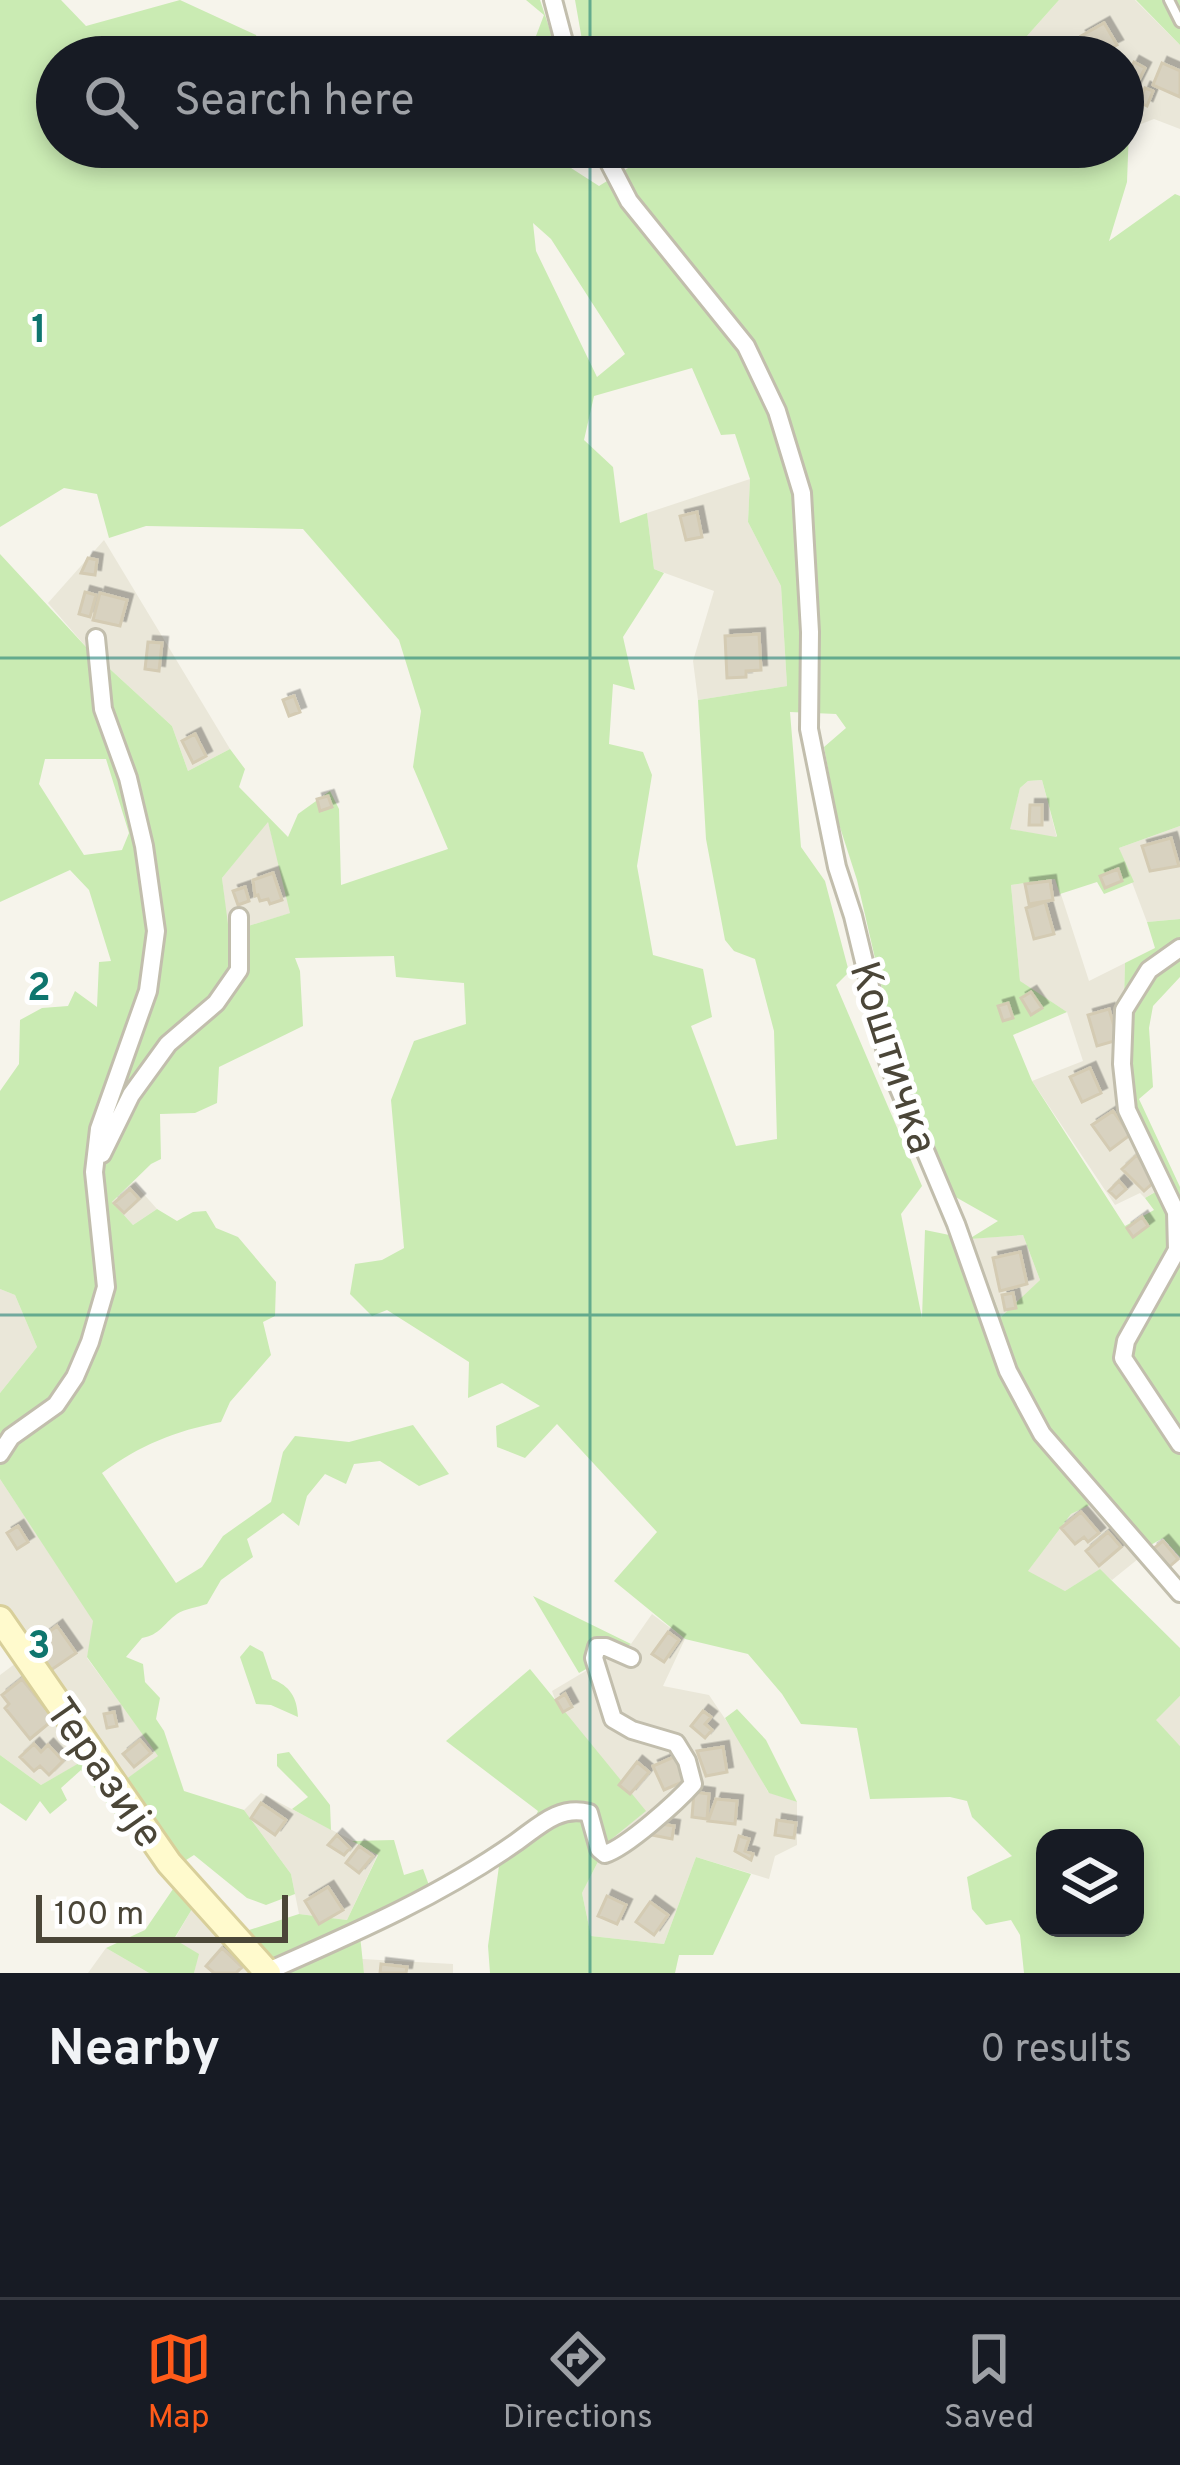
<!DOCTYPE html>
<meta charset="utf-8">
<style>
:root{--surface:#171b24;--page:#20242c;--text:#f1f3f6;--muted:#9ea1a6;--line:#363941;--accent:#ff5b1a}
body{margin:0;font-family:Overpass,sans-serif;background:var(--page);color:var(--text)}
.controls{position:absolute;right:36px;bottom:36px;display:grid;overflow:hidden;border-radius:24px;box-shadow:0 6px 18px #0003}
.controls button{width:108px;height:108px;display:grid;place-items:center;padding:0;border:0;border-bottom:3px solid var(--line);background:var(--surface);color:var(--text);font:60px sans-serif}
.scale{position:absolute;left:36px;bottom:30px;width:252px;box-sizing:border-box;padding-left:12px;border:6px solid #4b4638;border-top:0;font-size:33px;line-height:42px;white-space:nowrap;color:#4b4638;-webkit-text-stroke:9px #fff;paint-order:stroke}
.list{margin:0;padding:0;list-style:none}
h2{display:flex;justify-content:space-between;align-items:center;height:156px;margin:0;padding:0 48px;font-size:51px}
h2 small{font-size:39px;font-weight:400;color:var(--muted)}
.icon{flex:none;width:66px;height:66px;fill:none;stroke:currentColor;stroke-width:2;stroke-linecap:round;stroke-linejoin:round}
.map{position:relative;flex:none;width:1180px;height:1973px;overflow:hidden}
.search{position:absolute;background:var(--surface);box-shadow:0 6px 18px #0003;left:36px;right:36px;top:36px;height:132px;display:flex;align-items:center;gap:30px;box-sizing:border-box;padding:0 42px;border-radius:66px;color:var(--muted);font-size:45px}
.sheet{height:324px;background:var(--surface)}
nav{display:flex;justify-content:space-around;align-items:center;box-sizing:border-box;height:168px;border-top:3px solid var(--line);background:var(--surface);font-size:33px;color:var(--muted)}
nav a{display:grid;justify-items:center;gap:6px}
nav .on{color:var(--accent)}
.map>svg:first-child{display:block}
</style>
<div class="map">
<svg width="1180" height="1973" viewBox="0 0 1180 1973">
<defs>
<filter id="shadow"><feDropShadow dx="5.5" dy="-5.5" stdDeviation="0" flood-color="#0004"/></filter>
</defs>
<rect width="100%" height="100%" fill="#f6f4eb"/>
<!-- residential -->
<path fill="#eae7d9" d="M1059,0H1135L1180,45V129L1154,119L1123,131V57H1037L1027,36Z
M750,479L748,522L781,586L787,686L698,700L693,661L714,591L654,569L647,513Z
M104,540L230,749L188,771L172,726L87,648L48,603Z
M1042,780L1057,838L1009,829L1020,788L1028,781Z
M268,821L291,913L228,932L222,878Z
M1180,826V919L1147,922L1119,848Z
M1056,879L1089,981L1125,963L1121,1108L1158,1190L1145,1198L1140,1193L1115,1205L1032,1081L1083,1061L1067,1012L1020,982L1011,885Z
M133,1182L157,1209L133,1225L112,1202Z
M1023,1235L1040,1280L1001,1318L969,1239Z
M0,1289L15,1295L37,1347L0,1393Z
M0,1479L94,1621L87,1658L159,1756L122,1782L100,1752L41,1785L0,1755V1675L20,1660L0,1634Z
M1102,1499L1138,1559L1112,1580L1099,1570L1065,1591L1027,1572L1071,1514Z
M652,1614L685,1639L663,1686L709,1695L748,1753L768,1792L797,1802V1845L775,1856L769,1879L696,1857L664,1944L591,1936L582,1893L608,1842L552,1691L631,1644Z
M1180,1696V1746L1155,1720Z
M261,1793L378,1854L347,1920L299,1914L291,1874L244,1810Z
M192,1909L243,1932L273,1973H194L198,1954L174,1940Z
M106,1948L149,1973H88Z
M362,1959L453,1964V1973H364Z"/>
<!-- green -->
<path fill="#caebb3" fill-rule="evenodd" d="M0,0H61L86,26L180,0L256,35L264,57H57V147H590L591,151L571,168L599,186L633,165L625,147H1123V131L1129,129L1127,182L1109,241L1175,194L1180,196V826L1119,848L1134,882L1104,894L1097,882L1060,894L1055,879L1011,885L1020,981L1067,1012L1013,1035L1032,1081L1125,1226L1154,1210L1145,1198L1157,1191L1121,1108L1125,963L1155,948L1147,922L1180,919V977L1153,1006L1149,1028L1153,1087L1139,1099L1180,1187V1557L1163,1538L1149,1546L1102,1499L1071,1514L1028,1571L1065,1591L1100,1569L1180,1648V1696L1156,1720L1180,1746V1973H1024L1020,1935L1011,1920L986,1925L972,1909L967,1877L1012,1856L972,1817L967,1801L950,1797L870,1799L857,1728L801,1724L782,1694L748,1654L685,1639L614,1581L657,1532L557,1424L525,1458L497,1447L496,1426L540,1406L502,1383L468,1398L469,1362L387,1310L372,1316L350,1294L355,1264L382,1260L404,1248L391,1100L414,1041L466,1024L464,983L396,977L394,956L295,958L300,971L303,1026L219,1067L217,1103L195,1113L160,1114L161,1159L151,1164L112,1202L133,1225L157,1209L177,1221L193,1212L206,1211L216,1228L238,1237L276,1282L275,1316L263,1322L271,1355L230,1402L221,1422C175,1431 140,1445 102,1473L176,1583L202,1567L223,1536L271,1502L283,1452L295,1436L349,1442L413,1425L449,1474L419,1486L380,1461L354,1464L346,1484L325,1474L307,1496L299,1526L283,1513L247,1539L253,1557L221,1580L207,1604C198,1607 184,1609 177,1614C163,1624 160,1635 142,1638L126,1657L143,1664L145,1682L160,1698L156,1719L164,1731L184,1791L244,1810L291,1874L295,1894L266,1905L247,1898L194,1855L183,1862L192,1909L174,1939L199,1954L194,1973H149L106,1948L145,1930L173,1889L81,1770L61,1788L67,1800L50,1814L40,1801L26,1821L0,1803V1755L41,1785L100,1751L122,1782L158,1756L87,1657L93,1621L0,1479V1393L37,1347L15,1295L0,1289V1091L19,1064L20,1020L42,1008L68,1006L75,991L97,1007L99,962L111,961L89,890L70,870L0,902V554L87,648L172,726L188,771L230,749L245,769L239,787L288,837L298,814L330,791L339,809L341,885L448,849L413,767L421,711L399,640L303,529L146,526L109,538L97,494L64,488L0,527ZM533,223L551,239L625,354L597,377L536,251ZM692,368L721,435L735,434L750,479L748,522L781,586L787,686L698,700L706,839L725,940L734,951L755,959L774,1031L777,1139L736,1146L691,1026L712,1017L703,969L653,955L637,866L652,775L643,752L609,744L613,684L635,690L623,637L664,573L654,569L647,513L620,523L613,467L584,440L594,396ZM790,712L836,714L846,728L824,747L837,818L857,880L897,1054L952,1195L998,1221L969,1239L925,1230L922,1318L901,1214L922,1186L836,985L849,972L825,881L801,847ZM45,759H106L129,833L122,850L84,855L39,784ZM1042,780L1057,836L1056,837L1010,829L1020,788L1028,781ZM268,822L290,913L229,932L222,878ZM1023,1235L1040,1280L1001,1317L970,1239ZM1045,1838H1135V1928H1045Z
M526,0H540L559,57H528L544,15Z
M575,0H1059L1027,36L1037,57H585Z
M1136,0H1180V45Z
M533,1596L631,1644L579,1673Z
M250,1645L263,1652L272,1679C290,1686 297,1697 298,1717L271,1705L256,1704L240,1657Z
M530,1669L646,1811L608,1842L582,1893L591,1936L664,1944L696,1857L751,1874L713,1955H679L675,1973H490L488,1946L499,1866L519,1852L538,1811L446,1741Z
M737,1709L766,1740L797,1802L769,1793L725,1718Z
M289,1752L330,1805L331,1830L292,1809L308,1797L277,1766V1754Z
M394,1840L404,1875L423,1869L430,1888L359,1926L364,1973H273L243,1932L299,1914L347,1920L378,1855L352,1841Z"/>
<!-- building -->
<path fill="#d8d2c0" stroke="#d4cbb3" stroke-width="3" filter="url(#shadow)" d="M1104,23L1117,45L1093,57L1081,36Z
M1134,62L1145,68L1133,92L1123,84Z
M1162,63L1180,71V97L1153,85Z
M1145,88L1153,91L1147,106L1139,102Z
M697,512L702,537L686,540L680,516Z
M88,558L97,560L95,575L81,573Z
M85,592L96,595L90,617L79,614Z
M100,593L127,600L120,626L93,620Z
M759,634L761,670L746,671V677L727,678L725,636Z
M148,642L162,643L159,671L145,669Z
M294,696L300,712L289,716L283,700Z
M195,734L206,756L193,763L182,741Z
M328,796L332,807L320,811L317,799Z
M1030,805H1042V825H1029Z
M1171,838L1179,866L1150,871L1142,846Z
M1118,869L1122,881L1105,888L1100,876Z
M273,873L282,900L270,904L268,899L260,901L258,895L255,896L253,880Z
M1050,881L1053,900L1029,904L1025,884Z
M245,887L249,901L238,905L233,891Z
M1045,902L1054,934L1034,939L1026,908Z
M1031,992L1042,1008L1031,1015L1021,998Z
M1008,1003L1013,1018L1003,1021L998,1006Z
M1109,1009L1118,1040L1097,1046L1088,1015Z
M1090,1068L1101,1093L1082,1102L1070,1077Z
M1113,1111L1130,1135L1110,1150L1092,1125Z
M1137,1155L1154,1182L1144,1191L1122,1169Z
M1119,1181L1126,1189L1116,1198L1109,1191Z
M130,1189L139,1199L124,1213L114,1203Z
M1142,1217L1148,1226L1133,1237L1127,1228Z
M1020,1252L1027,1284L1000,1291L993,1258Z
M1013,1293L1016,1308L1005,1310L1002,1295Z
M1081,1512L1099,1533L1088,1542L1084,1537L1075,1544L1061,1528Z
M18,1526L28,1542L17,1549L7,1533Z
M1108,1532L1121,1547L1099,1566L1086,1551Z
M1163,1541L1178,1559L1169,1567L1153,1549Z
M57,1626L76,1653L51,1670L33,1644Z
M668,1632L679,1640L664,1662L652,1654Z
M22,1679L54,1719L30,1739L5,1708L9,1704L2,1695Z
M565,1694L572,1707L563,1712L556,1700Z
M703,1711L711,1717L705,1724L712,1730L705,1738L691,1726Z
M114,1712L117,1726L107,1728L104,1714Z
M140,1740L151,1753L134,1767L123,1754Z
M34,1744L41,1752L48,1745L63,1761L49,1775L40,1766L34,1771L20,1757Z
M723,1747L727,1772L706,1776L697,1751Z
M676,1756L687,1780L664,1790L653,1766Z
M637,1762L649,1772L630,1794L619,1785Z
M694,1792L709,1794L707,1819L692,1817Z
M716,1799L737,1801L735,1824L708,1821Z
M261,1803L286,1820L275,1835L251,1818Z
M777,1820L796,1823L794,1838L775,1835Z
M654,1823L674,1826L672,1839L652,1835Z
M337,1835L350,1848L344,1855L328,1845Z
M739,1836L749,1839L745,1851L753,1854L751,1860L735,1851Z
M359,1846L373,1856L359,1873L346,1863Z
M328,1887L343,1910L319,1924L305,1901Z
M607,1896L626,1905L617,1924L598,1916Z
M650,1902L668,1915L654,1935L636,1922Z
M222,1948L242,1967L236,1973H214L206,1966Z
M381,1964L407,1967L406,1973H380Z"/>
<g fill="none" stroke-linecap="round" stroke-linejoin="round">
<!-- lane casing -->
<g stroke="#c2bead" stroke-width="14">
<path id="lane" d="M1169,0L1180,22"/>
</g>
<!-- street casing -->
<g stroke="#c2bead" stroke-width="22">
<path id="street" d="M553,0L568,57
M601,147L629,201L746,346L777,411L802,493L810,632L809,729L837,867L853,916L889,1065L956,1224L1008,1371L1042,1434L1180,1593
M1180,948L1149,970L1124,1010L1122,1064L1127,1110L1176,1212L1177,1250L1126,1341L1123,1358L1180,1444
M102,1154L131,1095L168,1044L216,1003L239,970V917
M0,1454L11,1437L56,1405L75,1377L90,1342L106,1287L94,1172L99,1129L148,991L156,931L144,846L128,778L103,709L96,638
M266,1972C352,1934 438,1897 515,1843C539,1826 559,1805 589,1813L599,1849L605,1854C627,1847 677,1802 693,1784L687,1761L676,1743L632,1730L613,1719L594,1658L597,1647H606L631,1658"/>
</g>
<!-- secondary casing -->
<g stroke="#d8cf9a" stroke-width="30">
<path id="secondary" d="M0,1619L169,1863L268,1973"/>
</g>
<!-- lane -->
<use href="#lane" stroke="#fff" stroke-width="8"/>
<!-- street -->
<use href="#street" stroke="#fff" stroke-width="16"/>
<!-- secondary -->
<use href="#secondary" stroke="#fffacd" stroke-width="24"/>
</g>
<!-- grid -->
<path fill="none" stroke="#0f766e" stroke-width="3" stroke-opacity="0.55" d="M590,0V57M590,147V1973M0,658H1180M0,1315H1180"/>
<g text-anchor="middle" stroke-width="10" stroke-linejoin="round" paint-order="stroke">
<!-- street labels -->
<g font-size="42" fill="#4b4638" stroke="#fff">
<text transform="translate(895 1057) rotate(72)" y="15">Коштичка</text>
<text transform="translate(106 1772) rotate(55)" y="15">Теразије</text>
</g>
</g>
<g font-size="39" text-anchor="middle" font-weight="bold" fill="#0f766e" stroke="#fff" stroke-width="10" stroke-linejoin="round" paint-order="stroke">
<text x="39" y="342">1</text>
<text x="39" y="1000">2</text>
<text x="39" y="1658">3</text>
</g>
</svg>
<div class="controls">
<button><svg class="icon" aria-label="layers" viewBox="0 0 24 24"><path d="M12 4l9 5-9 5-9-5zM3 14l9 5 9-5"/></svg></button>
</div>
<div class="scale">100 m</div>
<div class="search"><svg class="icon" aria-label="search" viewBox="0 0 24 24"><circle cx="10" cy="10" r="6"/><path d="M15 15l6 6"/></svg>Search here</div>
</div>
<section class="sheet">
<h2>Nearby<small>0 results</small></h2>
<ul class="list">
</ul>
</section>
<nav>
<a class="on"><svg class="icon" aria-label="map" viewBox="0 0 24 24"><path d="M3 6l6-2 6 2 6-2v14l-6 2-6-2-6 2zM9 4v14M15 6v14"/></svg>Map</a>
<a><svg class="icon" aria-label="directions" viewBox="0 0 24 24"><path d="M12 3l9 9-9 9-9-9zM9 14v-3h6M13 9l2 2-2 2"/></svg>Directions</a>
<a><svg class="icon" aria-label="saved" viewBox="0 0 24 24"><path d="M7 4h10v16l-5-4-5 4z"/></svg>Saved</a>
</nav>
